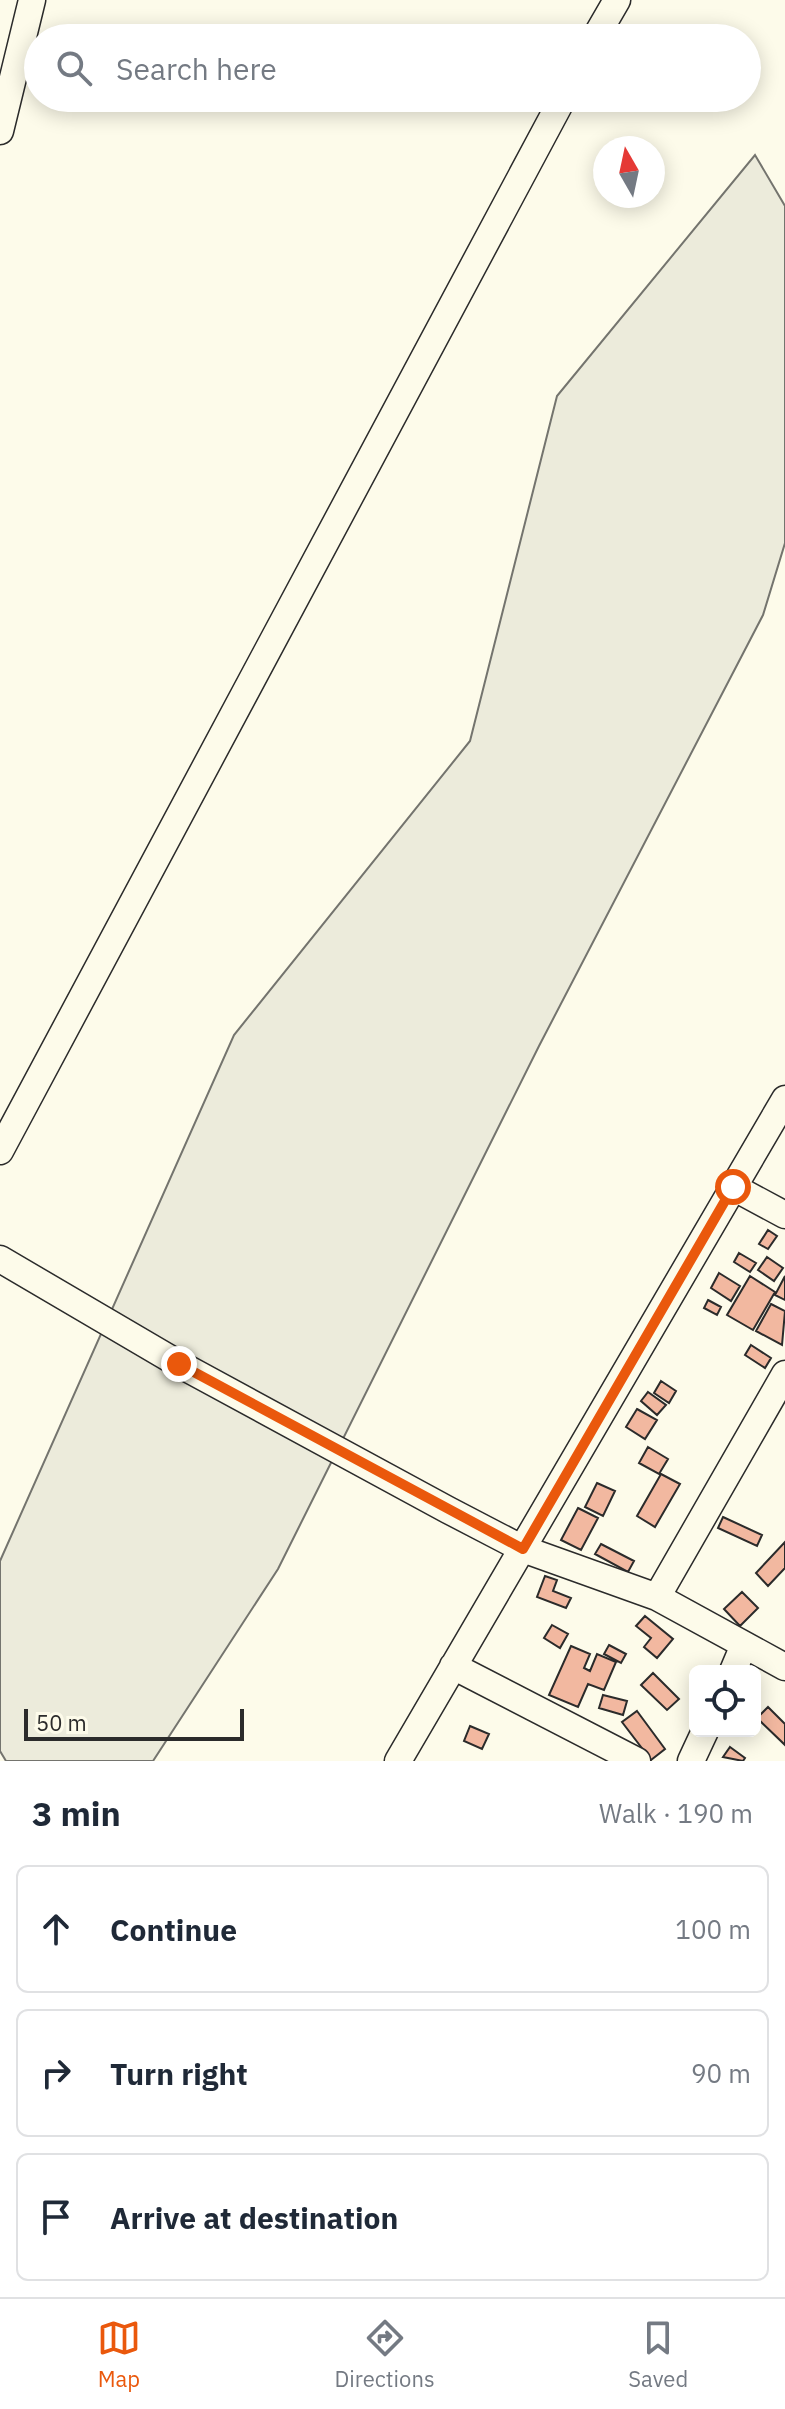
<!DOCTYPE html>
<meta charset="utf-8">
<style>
:root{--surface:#fff;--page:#f6f6f7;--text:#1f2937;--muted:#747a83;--line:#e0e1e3;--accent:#ea580c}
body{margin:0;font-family:"IBM Plex Sans",sans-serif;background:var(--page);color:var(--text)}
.controls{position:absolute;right:24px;bottom:24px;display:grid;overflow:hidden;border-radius:12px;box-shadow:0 4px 20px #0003}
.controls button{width:72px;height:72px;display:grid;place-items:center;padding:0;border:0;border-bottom:2px solid var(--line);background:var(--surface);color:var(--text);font:40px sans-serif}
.compass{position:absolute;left:593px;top:136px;width:72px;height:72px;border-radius:50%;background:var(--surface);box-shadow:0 4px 20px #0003;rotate:351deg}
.scale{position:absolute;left:24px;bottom:20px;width:220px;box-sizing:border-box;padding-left:8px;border:4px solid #2b2b2b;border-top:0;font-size:22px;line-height:28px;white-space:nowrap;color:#2b2b2b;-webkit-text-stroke:6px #fdfbea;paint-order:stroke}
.stop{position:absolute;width:24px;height:24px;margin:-18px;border:6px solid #ea580c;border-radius:50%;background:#fff}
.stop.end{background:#ea580c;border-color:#fff;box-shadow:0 2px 8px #0008}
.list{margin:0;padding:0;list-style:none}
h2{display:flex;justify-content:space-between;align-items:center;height:104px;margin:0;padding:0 32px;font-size:34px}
h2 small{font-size:26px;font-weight:400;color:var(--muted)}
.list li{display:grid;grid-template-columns:52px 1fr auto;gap:24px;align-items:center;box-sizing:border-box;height:128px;margin:0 16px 16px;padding:0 16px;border:2px solid var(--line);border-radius:12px}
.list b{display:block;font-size:30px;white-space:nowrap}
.list em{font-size:26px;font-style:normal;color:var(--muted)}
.icon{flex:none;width:44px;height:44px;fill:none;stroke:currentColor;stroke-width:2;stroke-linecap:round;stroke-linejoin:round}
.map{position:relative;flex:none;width:785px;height:1761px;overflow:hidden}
.search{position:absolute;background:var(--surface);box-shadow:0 4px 20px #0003;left:24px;right:24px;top:24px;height:88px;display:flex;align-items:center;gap:20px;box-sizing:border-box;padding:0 28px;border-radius:44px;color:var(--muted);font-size:30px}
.sheet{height:536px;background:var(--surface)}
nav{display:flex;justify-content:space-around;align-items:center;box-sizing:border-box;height:112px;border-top:2px solid var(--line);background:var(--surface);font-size:22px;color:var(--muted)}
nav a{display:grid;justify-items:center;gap:4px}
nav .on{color:var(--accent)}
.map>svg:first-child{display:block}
</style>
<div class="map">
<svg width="785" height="1761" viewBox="0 0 785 1761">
<rect width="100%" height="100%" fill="#fdfbea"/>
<!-- green -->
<path fill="#ecebdb" stroke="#74746e" stroke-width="2" d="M755,155L785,206V543L763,615L539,1046L278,1569L153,1761H6L0,1751V1561L234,1035L470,741L557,396Z"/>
<!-- building -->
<path fill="#f2b8a0" stroke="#2b2b2b" stroke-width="2" d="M768,1230L777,1236L768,1249L759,1244Z
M739,1253L756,1263L750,1272L734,1262Z
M767,1257L783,1268L774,1281L758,1270Z
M719,1273L740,1286L731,1301L711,1288Z
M750,1276L775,1292L753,1330L727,1315Z
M785,1276V1300L775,1295Z
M708,1300L721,1307L717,1315L704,1308Z
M771,1304L785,1311L782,1345L756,1331Z
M751,1345L771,1358L765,1368L745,1355Z
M661,1381L676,1391L669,1403L654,1393Z
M648,1392L666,1405L657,1415L641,1401Z
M637,1409L657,1420L645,1439L626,1427Z
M648,1447L668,1459L659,1474L639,1463Z
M661,1474L680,1484L655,1527L637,1516Z
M597,1483L615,1491L603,1516L585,1507Z
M578,1508L598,1518L581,1550L561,1540Z
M723,1517L762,1535L757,1546L718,1528Z
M785,1542V1568L768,1586L756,1573Z
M601,1544L634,1561L628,1572L595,1554Z
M545,1576L557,1580L553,1591L571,1598L566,1608L537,1597Z
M742,1592L758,1608L740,1626L724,1609Z
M645,1616L673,1639L657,1658L644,1647L651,1638L636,1626Z
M552,1625L568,1634L560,1648L544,1638Z
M609,1645L626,1654L621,1663L604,1654Z
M571,1646L590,1654L584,1668L590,1671L597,1654L616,1662L604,1690L588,1684L578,1707L549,1695Z
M653,1673L679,1699L667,1710L641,1685Z
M603,1695L627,1701L623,1715L599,1708Z
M768,1707L785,1724V1745L757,1718Z
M637,1711L665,1749L651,1760L622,1722Z
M470,1726L489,1734L482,1749L464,1741Z
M730,1747L745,1758L743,1761L723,1757Z"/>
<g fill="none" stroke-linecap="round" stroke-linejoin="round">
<!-- street casing -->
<g stroke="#2b2b2b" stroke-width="29">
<path id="street" d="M595,38L617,0
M0,131L32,0
M0,1151L563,98
M733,1187L785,1215
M0,1259L179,1364L448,1510L523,1549L657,1597L785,1667
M657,1597L785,1374
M453,1666L637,1761
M733,1671L744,1645
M398,1761L785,1099
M691,1761L705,1731"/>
</g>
<!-- street -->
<use href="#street" stroke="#fdfbea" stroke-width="26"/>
</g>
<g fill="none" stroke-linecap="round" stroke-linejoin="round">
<!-- route -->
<path stroke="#ea580c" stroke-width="10" d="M179,1364L523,1549L733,1187"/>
</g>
</svg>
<div class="controls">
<button><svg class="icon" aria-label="locate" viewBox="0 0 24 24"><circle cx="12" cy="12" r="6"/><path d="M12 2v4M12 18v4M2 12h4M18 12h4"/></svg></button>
</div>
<svg class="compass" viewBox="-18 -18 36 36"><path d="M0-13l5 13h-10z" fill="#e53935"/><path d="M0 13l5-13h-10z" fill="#747a83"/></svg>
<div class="scale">50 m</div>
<div class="stop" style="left:733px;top:1187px"></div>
<div class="stop end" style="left:179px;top:1364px"></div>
<div class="search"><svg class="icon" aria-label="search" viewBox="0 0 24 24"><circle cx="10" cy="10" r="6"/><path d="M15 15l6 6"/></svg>Search here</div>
</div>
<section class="sheet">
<h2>3 min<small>Walk · 190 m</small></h2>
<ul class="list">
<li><svg class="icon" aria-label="ahead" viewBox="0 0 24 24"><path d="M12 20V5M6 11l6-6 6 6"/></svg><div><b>Continue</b></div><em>100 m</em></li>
<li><svg class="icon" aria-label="right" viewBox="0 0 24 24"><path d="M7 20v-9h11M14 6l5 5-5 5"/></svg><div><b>Turn right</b></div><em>90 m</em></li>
<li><svg class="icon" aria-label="arrive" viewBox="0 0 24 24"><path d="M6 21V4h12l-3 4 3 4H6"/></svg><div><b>Arrive at destination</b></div></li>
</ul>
</section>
<nav>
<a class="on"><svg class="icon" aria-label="map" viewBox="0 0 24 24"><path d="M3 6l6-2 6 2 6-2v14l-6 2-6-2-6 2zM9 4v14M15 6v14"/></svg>Map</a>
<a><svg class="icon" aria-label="directions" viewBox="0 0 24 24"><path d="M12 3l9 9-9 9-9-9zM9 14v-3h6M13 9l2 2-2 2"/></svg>Directions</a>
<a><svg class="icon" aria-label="saved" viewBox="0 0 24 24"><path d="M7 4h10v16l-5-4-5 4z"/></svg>Saved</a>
</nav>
